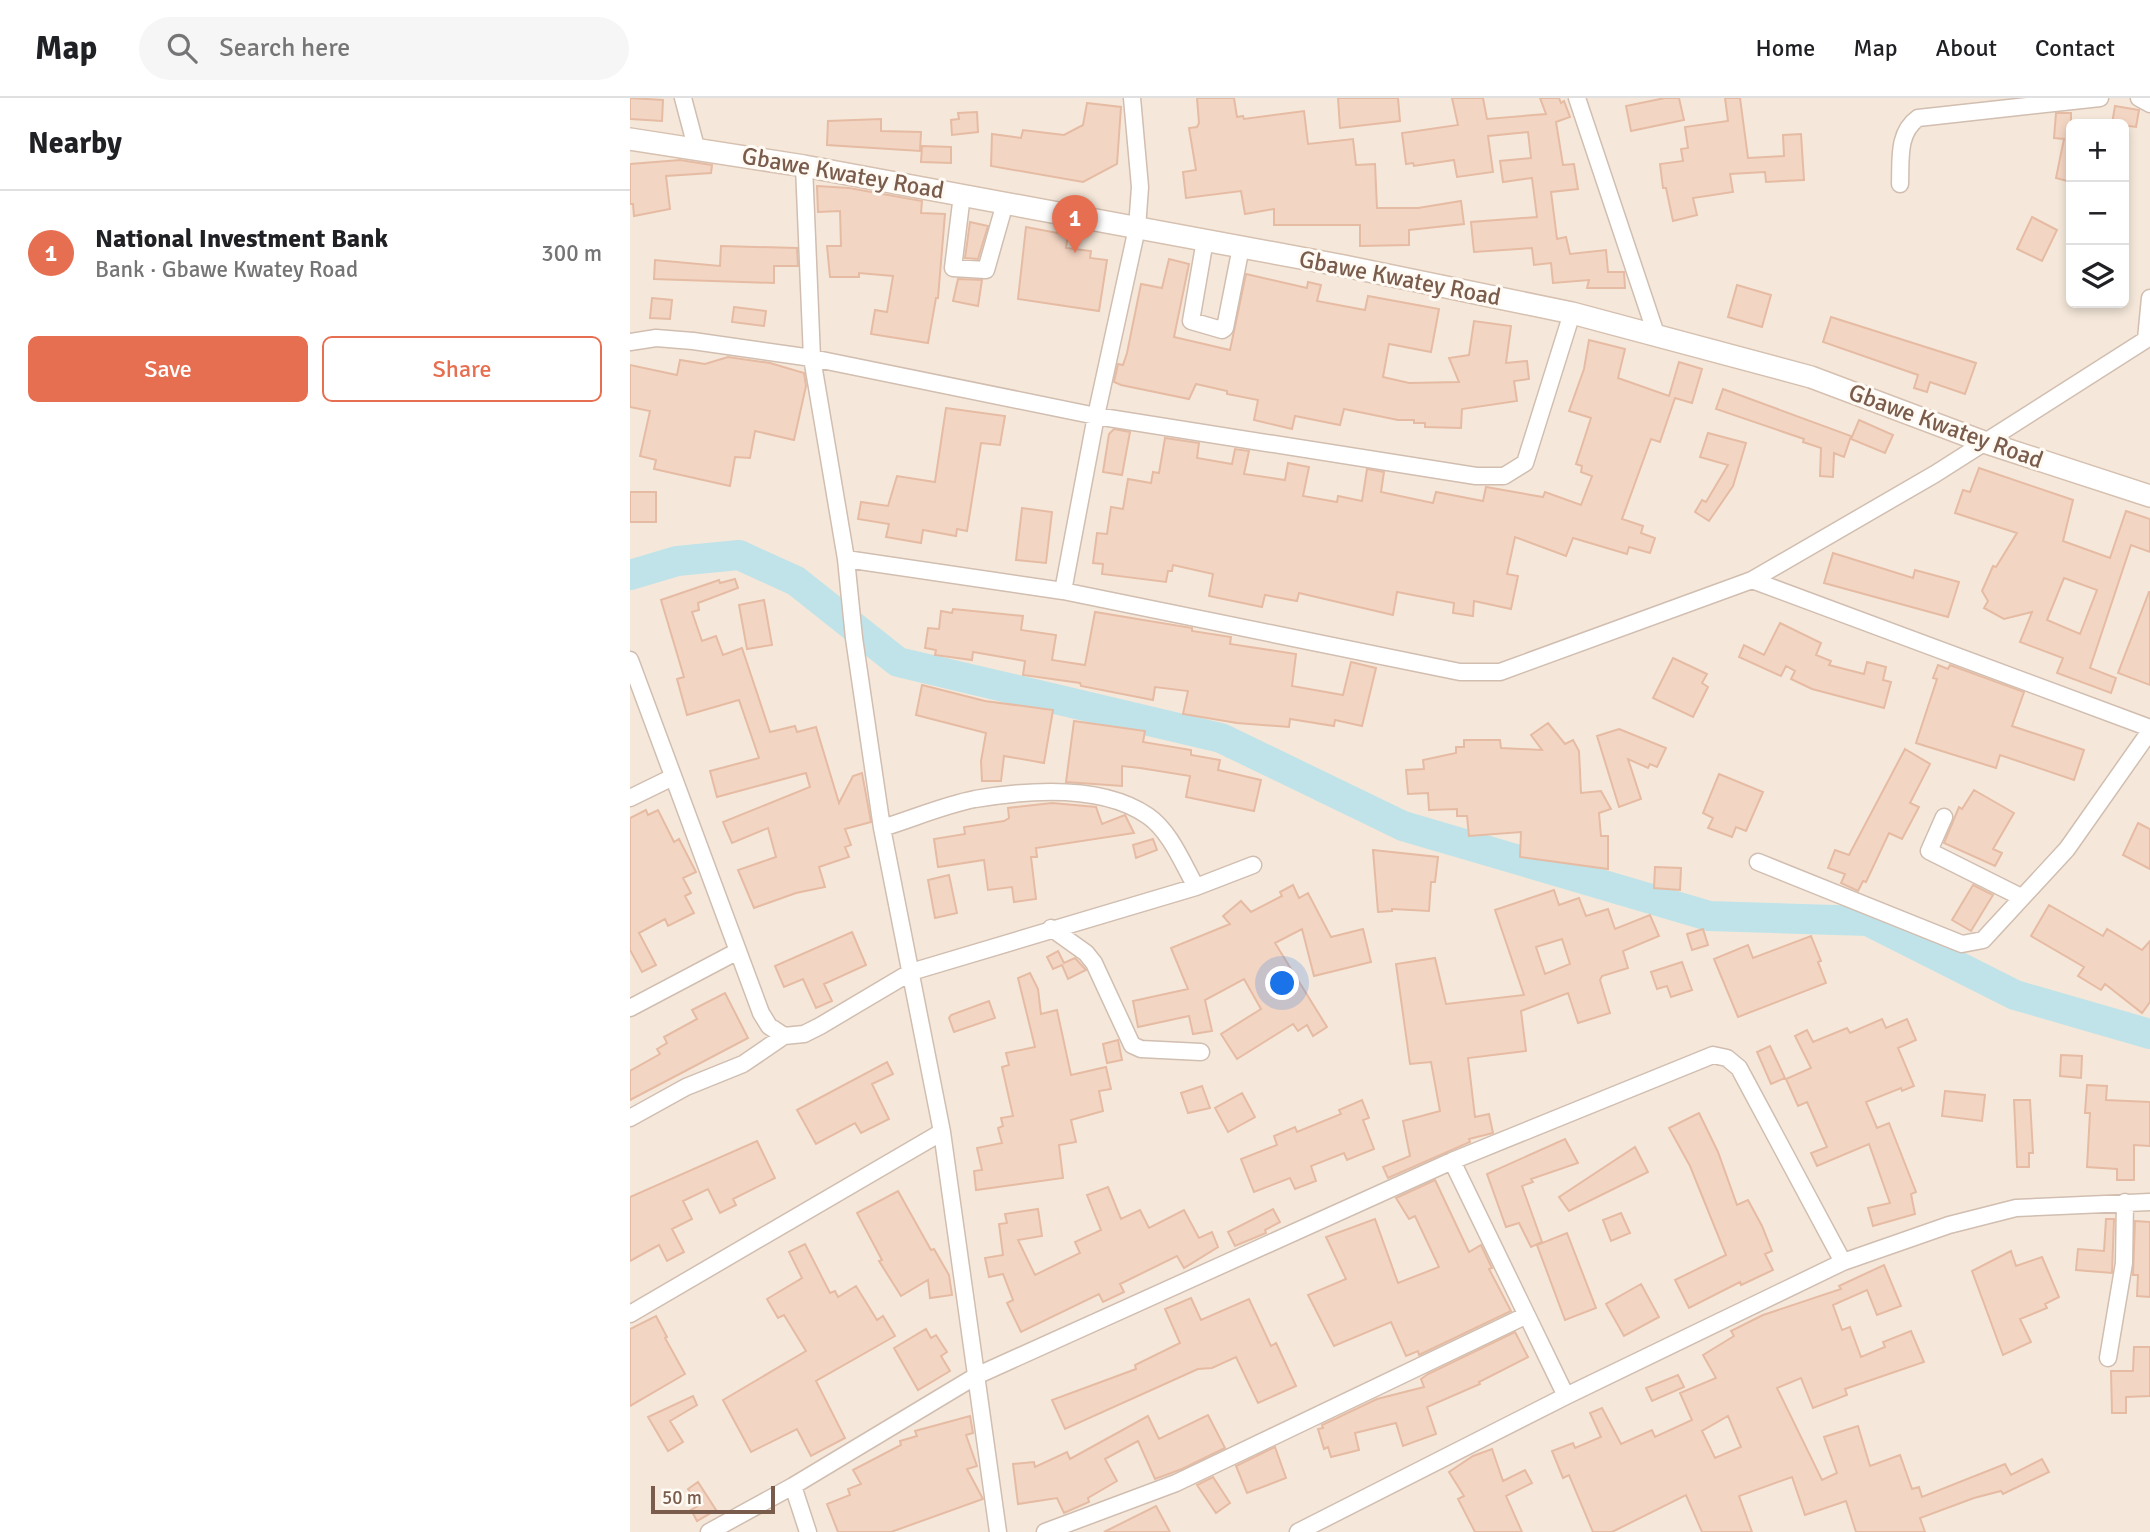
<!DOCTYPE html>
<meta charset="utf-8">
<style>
:root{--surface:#fff;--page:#f6f6f6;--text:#202124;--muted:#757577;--line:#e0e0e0;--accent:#e76f51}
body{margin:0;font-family:Signika,sans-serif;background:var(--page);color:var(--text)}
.controls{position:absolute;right:21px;top:21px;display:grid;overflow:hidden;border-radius:10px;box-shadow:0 4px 10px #0003}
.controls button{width:63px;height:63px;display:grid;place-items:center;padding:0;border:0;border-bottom:2px solid var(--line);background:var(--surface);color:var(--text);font:35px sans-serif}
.scale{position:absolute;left:21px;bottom:18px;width:124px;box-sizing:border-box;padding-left:7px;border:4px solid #7a5c4d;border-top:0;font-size:19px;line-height:24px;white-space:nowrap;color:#7a5c4d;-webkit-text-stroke:5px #fffaf3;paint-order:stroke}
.you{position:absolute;left:653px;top:886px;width:24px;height:24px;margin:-18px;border:5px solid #fff;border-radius:50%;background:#1a73e8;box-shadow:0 0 0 10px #1a73e833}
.badge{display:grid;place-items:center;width:46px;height:46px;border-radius:50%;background:var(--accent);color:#fff;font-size:23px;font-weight:700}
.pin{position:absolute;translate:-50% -58px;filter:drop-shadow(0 2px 4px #0008)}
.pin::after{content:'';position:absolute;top:37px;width:24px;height:21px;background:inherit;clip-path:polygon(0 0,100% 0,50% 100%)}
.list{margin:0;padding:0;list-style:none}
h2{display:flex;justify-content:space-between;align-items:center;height:91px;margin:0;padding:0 28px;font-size:30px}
h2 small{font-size:23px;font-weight:400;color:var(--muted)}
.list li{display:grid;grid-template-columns:46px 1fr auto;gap:21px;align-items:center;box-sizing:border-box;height:126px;padding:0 28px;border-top:2px solid var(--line)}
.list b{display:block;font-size:26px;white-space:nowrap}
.list p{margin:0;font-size:23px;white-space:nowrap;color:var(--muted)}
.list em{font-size:23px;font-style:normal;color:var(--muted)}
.actions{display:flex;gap:14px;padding:21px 28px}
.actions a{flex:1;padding:16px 0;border:2px solid var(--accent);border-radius:10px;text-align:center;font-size:24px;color:var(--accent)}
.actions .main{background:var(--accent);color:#fff}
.icon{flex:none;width:38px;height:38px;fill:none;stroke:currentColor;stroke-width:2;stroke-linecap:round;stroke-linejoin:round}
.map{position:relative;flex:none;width:1520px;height:1434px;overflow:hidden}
header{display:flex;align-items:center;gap:42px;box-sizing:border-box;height:98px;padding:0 35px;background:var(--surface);border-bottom:2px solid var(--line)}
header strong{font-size:33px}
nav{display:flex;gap:38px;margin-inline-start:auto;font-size:24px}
.search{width:490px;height:63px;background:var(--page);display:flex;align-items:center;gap:18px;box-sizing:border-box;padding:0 24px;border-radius:38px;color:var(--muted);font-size:26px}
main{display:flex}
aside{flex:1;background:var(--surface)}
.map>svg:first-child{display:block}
</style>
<header>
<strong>Map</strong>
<div class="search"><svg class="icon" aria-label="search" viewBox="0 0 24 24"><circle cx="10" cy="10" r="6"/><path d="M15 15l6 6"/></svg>Search here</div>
<nav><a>Home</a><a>Map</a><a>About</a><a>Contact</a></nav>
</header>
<main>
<aside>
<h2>Nearby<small></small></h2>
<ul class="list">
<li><span class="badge">1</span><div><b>National Investment Bank</b><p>Bank · Gbawe Kwatey Road</p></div><em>300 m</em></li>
</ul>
<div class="actions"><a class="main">Save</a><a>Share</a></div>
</aside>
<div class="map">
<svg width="1520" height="1434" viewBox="0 0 1520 1434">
<rect width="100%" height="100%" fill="#fdf6ec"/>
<!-- residential -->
<path fill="#f5e8da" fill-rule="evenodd" d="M0,0H1520V1434H0ZM1441,26H1494V205H1441Z"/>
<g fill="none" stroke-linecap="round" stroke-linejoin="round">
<!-- river -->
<path stroke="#bfe3e8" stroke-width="30" d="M0,477L47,463L109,457L166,483L268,564L591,640L773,728L1079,818L1238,823L1385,897L1520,936"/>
</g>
<!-- building -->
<path fill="#f3d5c3" stroke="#e6bba3" stroke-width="2" fill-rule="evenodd" d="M0,0L33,2L32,23L0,21Z
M567,0H604L607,19L613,18L614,21L674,13L678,46L723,41L726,67L745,66L747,110H788L831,103L834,126L779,132V147L730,148V127H644V111L615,116L611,93L556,100L553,74L566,72L559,30L567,29L569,25Z
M708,0H768L770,23L710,30Z
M822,0H853L857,21L916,16L910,0H929L931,5L934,3L940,19L926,24L933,67L944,66L948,91L921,94L927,141L936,139L940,156L976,152L978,174H994L995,190H957L959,182L923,185L921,165L904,167L902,150L844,154L841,124L907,119L902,80L873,84L870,63L901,60L898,34L858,38L863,74L827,79L824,62L784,68L783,65L776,66L772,35L828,27Z
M1035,0H1049L1054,22L1001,33L996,8Z
M1095,0H1110L1118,60L1154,58L1153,37L1171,36L1174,82L1136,84L1135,74L1100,76L1103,94L1063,100L1067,117L1043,123L1036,90H1033L1030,66L1053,63L1051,51L1058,50L1055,29L1098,23Z
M457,5L491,9L487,66L453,84L361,68L362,36L391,40L393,32L434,37L453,27Z
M1485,8L1509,12L1506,29L1482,26Z
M347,14L348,34L322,37L321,22L329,21L328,15Z
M1426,15H1441V84L1426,80L1434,41L1424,40Z
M251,21V33L291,34L290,53L197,47L198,23Z
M292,48L321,49V65L291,64Z
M50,62L82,67L81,75L36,78L40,111L4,118L3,106H0V66Z
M187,88L219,90L292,103L291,115L315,116L308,200H306L298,245L241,236L245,212L257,214L263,178L229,175V179H200L197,148H211L210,113L188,114Z
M1402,119L1427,132L1412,163L1387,151Z
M340,124L358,128L348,161L335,160Z
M396,129L438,137L436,150L461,153L460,160L477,162L469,213L388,201Z
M91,148L167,150L168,168H144V185L24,181L25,162L90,168Z
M539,161L559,166L544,239L600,252L616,176L677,190L678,184L691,187L687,203L735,212L738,198L809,211L801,254L759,246L753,279L779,285L829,284L819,260L839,257L844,223L881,228L876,265L897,263L899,281L884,283L887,303L832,311L831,330L795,329V325H784V322H768L714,311L710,327L665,318L662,331L624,322L628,302L597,296V293L566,286L559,301L491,287L484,284L488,266L493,267L497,255L511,186L532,190Z
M328,181L352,182L348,208L323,203Z
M1107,187L1141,197L1132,229L1098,219Z
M22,200L42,202L40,221L20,220Z
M104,209L136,213L134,228L102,224Z
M1201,219L1346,265L1335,296L1300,284L1297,294L1284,290L1288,277L1193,244Z
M959,242L995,251L988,280L1039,298L1049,264L1072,271L1062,305L1045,300L1030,344L1021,341L992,421L1013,428L1011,435L1025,440L1020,455L999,449L997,456L943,440L936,458L885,439L877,476L888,478L881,511L844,503L843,518L823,515L824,505L767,494L763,517L669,495L667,503L635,497L632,509L579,498L583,476L543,467L542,473H538L536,484L472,476L473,466L463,465L467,435L477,436L481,409L493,411L498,381L521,385L523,374L529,375L535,340L569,345L567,360L602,366L605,351L619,353L614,376L655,382L658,365L679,369L673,398L707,404L708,398L732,403L737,371L754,374L751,394L803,405L806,394L853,403L856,389L913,399L915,394L951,407L962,378L951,374L952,368L946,366L961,320L939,313L954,271Z
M98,259L140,265L174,275L176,288L164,342L125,333L120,360L105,359L100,388L24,371L26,362L10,358L20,313L0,309V267L47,277L50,262L75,266Z
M1093,291L1221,338L1214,359L1204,355L1203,379L1190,378L1191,350L1173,344L1174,341L1086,311Z
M316,310L375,318L370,347L351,345L337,433L327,431L326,438L293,432L291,445L256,439L259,426L228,421L231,404L258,408L267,378L305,384Z
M1229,322L1263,337L1255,355L1221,341Z
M484,331L500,334L492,377L473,374L479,336Z
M1078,335L1116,345L1103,388L1079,423L1065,414L1072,402L1076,404L1098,367L1070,359Z
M1349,370L1443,402L1433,443L1480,460L1496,413L1520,421V454L1501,447L1460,570L1486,580L1481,595L1427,575L1433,560L1390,544L1402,514L1374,521L1354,510L1358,503L1352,493L1363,468L1366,469L1387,435L1325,415L1333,392L1340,394ZM1434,480L1467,492L1450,536L1417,522Z
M0,394H26V424H0Z
M392,410L422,414L416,465L386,462Z
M1203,455L1283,480L1285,472L1329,484L1318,519L1194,485Z
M105,481L108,490L68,505L69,512L62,514L72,543L86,538L93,557L112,550L140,634L165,628L167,634L186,629L209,705L223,678L232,675L241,724L215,731L221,747L215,749L219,759L189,769L195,789L166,795L124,810L108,772L146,759L138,730L102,745L93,724L180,689L176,675L87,699L80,673L129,660L109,602L57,617L47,581L54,579L31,502L89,482L90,485Z
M1519,494H1520V587L1488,575Z
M134,502L142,547L117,551L109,507Z
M323,511L393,518L391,532L426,537L422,562L455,567L465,514L562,530V533L601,539L600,546L666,556L662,588L713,597L721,564L746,570L732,628L705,622L704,628L660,621L659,629L607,625L553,616L558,593L525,589L523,602L451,588L450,585L393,577L395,563L343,554L342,562L305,557L306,552L295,550L298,530L309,531L311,513L322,515Z
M1150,525L1191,545L1186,557L1201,563L1199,567L1234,576L1237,564L1256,569L1253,582L1261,584L1254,610L1182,591L1161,581L1165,573L1156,568L1151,578L1109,559L1114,547L1134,557Z
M1043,560L1077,576L1072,585L1078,589L1063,619L1023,600Z
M1308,567L1318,571L1320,567L1394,594L1382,628L1454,652L1444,682L1370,657L1366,670L1286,645L1307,581L1303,580Z
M292,587L355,603L423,612L414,665L374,658L371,683H352L351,663L356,635L286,617Z
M444,623L515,633L513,644L561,652V657L590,662L588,672L631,682L624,713L556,699L560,678L510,670L492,668V688L436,684Z
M918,625L935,646L943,642L949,653L951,695L971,693L981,711L969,715L971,738H978V771L890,759L891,734L839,738L837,718H827V711L799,712L798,695L778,696L776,672L794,671L793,662L826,655V649H834V642H870L871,650L912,652L901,637Z
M989,631L1036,650L1027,669L1020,666L1018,670L998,661L1011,701L989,709L967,638Z
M1275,651L1300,666L1280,705L1289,709L1272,741L1259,735L1236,784L1233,783L1228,793L1211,785L1215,776L1198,770L1205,752L1219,757Z
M1089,676L1133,694L1116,733L1106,729L1102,739L1078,730L1083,720L1073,715Z
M1344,692L1384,715L1363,751L1372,755L1365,768L1314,745L1329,709L1332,711Z
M422,705L466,709L472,726L495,717L504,735L406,750L407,759H401L406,801L384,804L382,789L358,792L354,762L308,769L304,741L335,736L334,729L374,723L379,720L378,710Z
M16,712L18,717L28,712L44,744L49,741L66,774L53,780L61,795L55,798L64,815L38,828L35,821L9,835L26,867L12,874L0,852V720Z
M1508,725L1520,731V771L1493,757Z
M523,741L527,752L506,760L503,747Z
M743,752L808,759L805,784H801L799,813L762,811V813L748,814Z
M1025,769L1051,770L1050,792L1024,790Z
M319,777L327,815L305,820L298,782Z
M663,787L669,800L678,795L701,839L733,831L741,864L684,878L672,831L645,845L697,929L683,938L677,927L668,933L663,926L607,961L591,936L631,911L614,881L575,902L582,933L563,936L559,918L508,929L503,903L558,891L541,850L600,826L593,818L611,803L621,814L652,798L650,794Z
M1343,787L1363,797L1341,833L1322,822Z
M924,792L929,807L949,800L956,818L978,811L985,831L1020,817L1029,838L993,853L998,870L972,878L970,882L980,915L948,925L938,895L891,913L896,953L838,960L845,1019L859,1016L863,1035L839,1041L840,1044L758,1080L753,1069L780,1058L773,1023L810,1013L801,964L780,966L766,866L805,860L816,906L894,897L865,812ZM932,841L940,866L915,876L906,849Z
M1419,807L1473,838L1477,831L1512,852L1520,843V904L1512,915L1475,886L1471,892L1448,878L1454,869L1401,838Z
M1073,831L1078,847L1062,852L1057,836Z
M222,834L236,867L194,886L202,903L186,910L173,881L154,889L145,868Z
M1181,838L1191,863L1188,864L1196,885L1108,919L1084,861L1118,847L1123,860Z
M428,853L434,865L445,860L456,872L438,881L432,867L423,871L417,859Z
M1052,864L1062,892L1041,899L1037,888L1027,891L1021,874Z
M400,875L408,891L411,916L427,912L441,977L476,969L481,991L469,993L473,1013L441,1022L446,1044L429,1047L433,1080L346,1092L344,1073L352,1072L347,1050L372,1045L368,1030L373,1028L371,1020L383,1018L372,969L379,967L376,955L405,949L388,880Z
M95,895L118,940L0,1002V973L30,956L27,951L37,945L34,939L67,921L62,912Z
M359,903L365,920L324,934L319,920L321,917Z
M1252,921L1256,930L1277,921L1286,942L1268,950L1284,988L1272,993L1271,990L1236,1004L1247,1030L1259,1025L1286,1094L1281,1096L1285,1116L1243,1128L1238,1110L1260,1105L1239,1046L1187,1068L1181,1055L1197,1049L1177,1004L1168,1008L1156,981L1181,970L1165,938L1177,932L1183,944L1217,930L1220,935Z
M488,942L492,962L477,965L473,946Z
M1140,948L1155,980L1141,986L1127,954Z
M1431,957L1452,958L1451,980L1430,978Z
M257,964L263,976L242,986L259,1021L231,1035L225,1025L186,1046L167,1012Z
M1457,987L1477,988L1476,1002L1520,1004V1048L1504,1047V1082H1487V1071L1457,1069L1460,1015H1455Z
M572,988L580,1010L558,1015L551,995Z
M1315,993L1355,997L1352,1023L1312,1018Z
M612,995L625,1019L598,1034L585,1010Z
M732,1002L739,1020L733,1022L744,1051L717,1062L714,1055L681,1068L686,1083L665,1091L660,1080L624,1094L611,1061L647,1047L644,1038L665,1029L667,1034L711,1016L709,1012Z
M1384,1002H1400L1403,1055H1399V1069H1387Z
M1069,1015L1088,1054L1107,1107L1118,1102L1132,1128L1142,1153L1135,1156L1143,1172L1111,1187L1110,1184L1059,1210L1045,1182L1096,1157L1060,1068L1039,1030Z
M935,1041L948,1065L901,1081L903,1084L892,1088L912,1144L901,1149L889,1125L876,1129L857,1076Z
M127,1043L145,1080L103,1101L106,1107L90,1115L78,1091L53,1103L62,1121L42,1131L54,1154L37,1163L29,1147L0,1163V1099Z
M1005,1049L1018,1074L939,1113L929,1099Z
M805,1082L839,1154L851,1147L862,1170L859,1171L881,1213L789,1257L788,1253L776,1258L761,1224L704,1248L678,1197L716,1181L696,1139L745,1121L768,1185L809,1169L785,1118L779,1121L766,1100Z
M478,1089L491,1121L510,1112L519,1130L554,1112L569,1140L582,1134L588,1149L554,1170L547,1158L490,1186L494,1194L473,1204L469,1196L391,1234L377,1205L383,1202L373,1176L359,1179L355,1160L373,1157L369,1126L377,1125L375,1116L408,1111L412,1138L388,1142L405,1177L450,1155L445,1144L471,1132L457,1097Z
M268,1093L301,1152L304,1151L319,1177L322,1197L300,1200L298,1182L271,1198L249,1163L252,1162L227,1115Z
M643,1111L650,1124L635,1132L636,1135L605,1148L598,1134Z
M991,1115L1000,1135L981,1143L973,1122Z
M1476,1121H1484L1482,1175L1446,1172L1448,1151L1474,1153Z
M1505,1123L1520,1124V1199L1507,1198L1508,1177H1503Z
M937,1135L966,1210L935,1222L907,1147Z
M175,1146L200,1195L205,1193L208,1199L226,1188L247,1222L253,1218L265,1238L186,1283L215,1340L181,1358L167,1331L121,1354L93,1302L176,1253L154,1217L148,1220L137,1201L172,1180L159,1154Z
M1381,1153L1386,1168L1412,1159L1429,1199L1415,1206L1417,1210L1390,1221L1401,1244L1373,1257L1342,1173Z
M1254,1167L1271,1208L1247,1217L1237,1192L1203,1207L1212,1232L1220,1229L1231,1259L1255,1249L1253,1244L1281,1233L1294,1264L1215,1291L1217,1297L1183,1310L1171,1280L1147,1290L1192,1382L1207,1375L1194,1339L1228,1328L1240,1368L1270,1357L1282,1391L1289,1389L1292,1399L1375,1366L1381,1377L1412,1361L1419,1374L1373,1396L1371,1393L1344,1400L1290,1420L1295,1434H1226L1216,1403L1175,1417L1162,1379L1109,1398L1122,1434H1072L1056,1397L982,1434H963L939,1377L933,1380L922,1353L943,1345L945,1350L971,1339L960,1315L972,1310L991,1346L1022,1332L1025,1339L1062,1322L1050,1295L1086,1280L1073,1257L1104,1238L1101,1233L1133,1217L1211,1191L1209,1188ZM1098,1318L1111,1349L1085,1360L1072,1333Z
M1011,1186L1029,1219L994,1238L976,1206Z
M561,1200L571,1222L619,1201L641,1248L646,1245L666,1288L628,1305L606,1259L582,1270L568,1271L435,1331L422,1302L506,1271L505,1267L550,1245L535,1211Z
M26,1218L37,1239L35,1240L55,1276L0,1308V1231Z
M296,1231L301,1240L306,1237L317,1254L311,1258L320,1273L288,1292L264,1250Z
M885,1234L898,1259L849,1284L850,1286L797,1309L806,1336L773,1348L766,1325L725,1335L729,1352L701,1359L698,1349L694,1351L688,1331L693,1330L692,1327L747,1301L794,1289L791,1281L798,1276Z
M1504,1249H1520V1298L1496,1299V1315H1482L1481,1273H1503Z
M1048,1277L1054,1289L1022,1303L1016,1290Z
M63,1298L67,1307L40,1323L53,1344L38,1353L18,1319Z
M578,1317L595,1350L552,1371L525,1381L508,1343L475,1361L487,1383L458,1400L459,1404L434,1415L427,1400L388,1406L383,1366L404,1364L405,1369L437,1354L440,1361L518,1318L529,1341Z
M340,1318L343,1335L336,1337L347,1368L337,1371L353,1401L261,1434H208L197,1406L220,1397L218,1391L231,1386L223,1372L271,1347L270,1343L287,1338L285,1333Z
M645,1349L656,1380L617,1395L606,1368Z
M862,1351L873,1383L895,1372L902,1385L876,1398L892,1434H845L828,1401L834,1398L819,1374L843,1358Z
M583,1379L600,1405L586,1415L567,1387Z
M68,1384L86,1412L67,1423L61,1412L68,1408L58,1391Z
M526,1408L540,1434H474Z"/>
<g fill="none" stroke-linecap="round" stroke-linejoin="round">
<!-- street casing -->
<g stroke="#d1beb0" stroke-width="19">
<path id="street" d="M53,0L66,49
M947,0L1026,236
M1509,0L1520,6
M174,68L182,260L216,461L224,540L252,730L312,1034L368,1434
M1270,86C1271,62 1267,35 1288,20L1470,0
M332,97L323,170L356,172L375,105
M575,142L561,223L592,232L595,230L611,149
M1516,241L1520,200
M0,244L26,240L63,243L182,260L466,318L846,378H874L895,365L942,215
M216,461L433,493L830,574H870L1122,482L1305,376L1520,239
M1122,482L1520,630
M433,493L466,318L507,130L510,89L502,0
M0,562L131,915L139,928L154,938
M0,700L43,679
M1314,719L1299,753L1391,799
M252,730C282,721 314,707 345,701C398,692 472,686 518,718C540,733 553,766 566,789
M1128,764L1332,846L1353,842L1437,751L1520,633
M421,830L456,855L464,865L502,947L511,951L571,954
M0,910L108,853
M0,1020L56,989L113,966L154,938L174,936L190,928L281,874L566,789L623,767
M822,1063L936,1298
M0,1216L312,1034
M1478,1260L1494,1165L1495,1104
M163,1388L178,1434
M79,1434L163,1388L346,1278L822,1063L1083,957L1097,960L1109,970L1213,1164
M415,1434L546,1385L895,1218
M668,1434L936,1298L1213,1164L1319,1127L1386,1110L1520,1104"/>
</g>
<!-- secondary casing -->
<g stroke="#d6c0b0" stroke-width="24">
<path id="secondary" d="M0,41L174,68L714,168L942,215L1181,279L1354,344L1520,398"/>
</g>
<!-- street -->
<use href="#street" stroke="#fff" stroke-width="16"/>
<!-- secondary -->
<use href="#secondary" stroke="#fff" stroke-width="21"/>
</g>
<g text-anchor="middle" stroke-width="6" stroke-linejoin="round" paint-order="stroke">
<!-- street labels -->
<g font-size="24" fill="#7a5c4d" stroke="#fffaf3">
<text transform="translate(213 75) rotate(10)" y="8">Gbawe Kwatey Road</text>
<text transform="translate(770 180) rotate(11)" y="8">Gbawe Kwatey Road</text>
<text transform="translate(1316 328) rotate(20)" y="8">Gbawe Kwatey Road</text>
</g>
</g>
</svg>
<div class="controls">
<button>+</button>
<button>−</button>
<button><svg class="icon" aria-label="layers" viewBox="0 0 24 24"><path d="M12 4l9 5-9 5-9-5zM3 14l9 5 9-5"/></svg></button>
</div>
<div class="scale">50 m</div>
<div class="you"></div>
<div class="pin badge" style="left:445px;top:155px">1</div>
</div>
</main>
